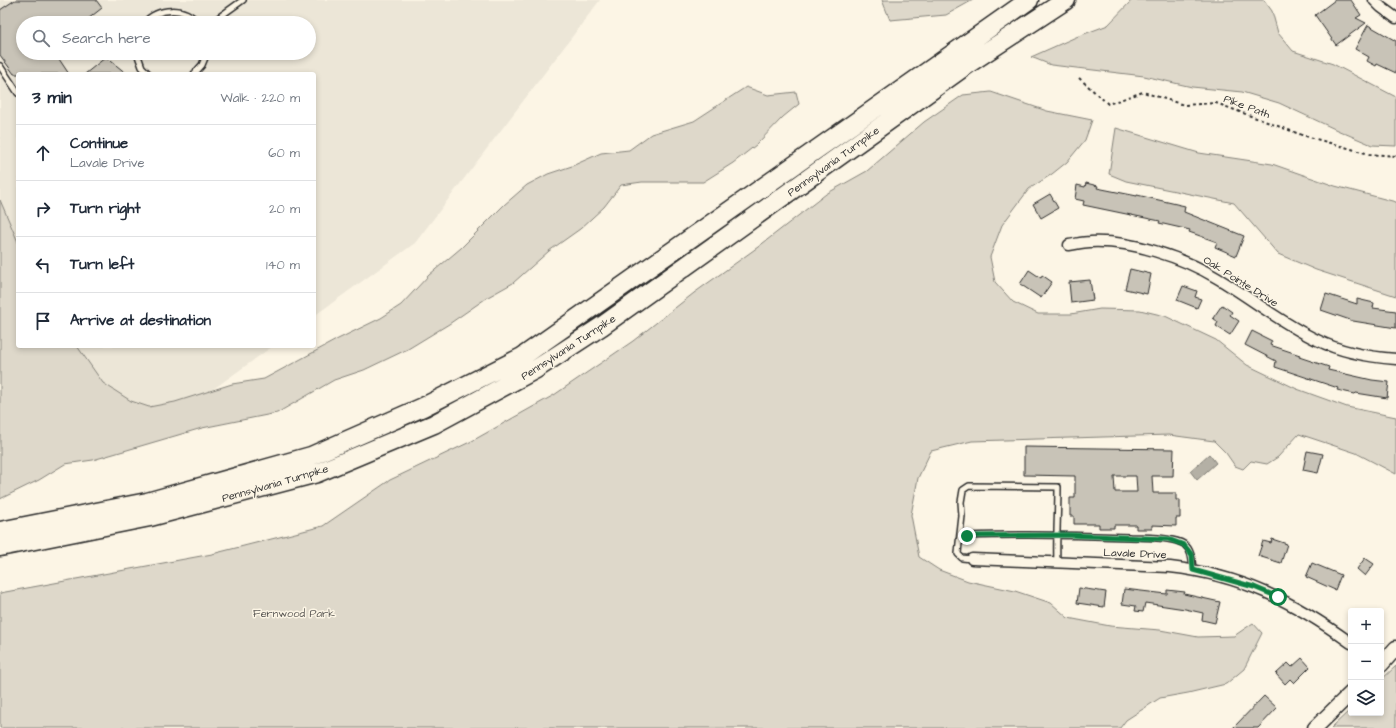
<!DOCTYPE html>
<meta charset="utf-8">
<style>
:root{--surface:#fff;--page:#f6f6f7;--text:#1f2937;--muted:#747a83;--line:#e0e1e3}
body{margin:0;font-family:"Architects Daughter",sans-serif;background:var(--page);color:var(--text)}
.controls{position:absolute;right:12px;bottom:12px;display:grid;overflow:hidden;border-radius:4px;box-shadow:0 2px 6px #0003}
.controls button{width:36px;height:36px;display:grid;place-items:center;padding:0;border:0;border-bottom:1px solid var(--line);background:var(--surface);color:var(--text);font:20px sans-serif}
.stop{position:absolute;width:12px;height:12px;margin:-9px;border:3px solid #0b8043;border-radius:50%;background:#fff}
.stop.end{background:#0b8043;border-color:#fff;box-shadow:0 1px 4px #0008}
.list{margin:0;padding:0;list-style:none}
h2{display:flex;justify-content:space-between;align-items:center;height:52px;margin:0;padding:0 16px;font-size:17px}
h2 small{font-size:13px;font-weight:400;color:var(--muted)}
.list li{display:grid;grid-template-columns:26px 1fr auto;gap:12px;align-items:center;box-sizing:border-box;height:56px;padding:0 16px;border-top:1px solid var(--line)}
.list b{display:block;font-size:15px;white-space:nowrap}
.list p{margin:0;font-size:13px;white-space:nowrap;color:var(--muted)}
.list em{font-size:13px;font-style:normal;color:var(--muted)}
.icon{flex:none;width:22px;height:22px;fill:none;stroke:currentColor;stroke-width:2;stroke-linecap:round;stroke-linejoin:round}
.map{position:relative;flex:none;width:1396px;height:728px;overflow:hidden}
.search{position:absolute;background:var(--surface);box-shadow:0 2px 6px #0003;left:16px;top:16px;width:300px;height:44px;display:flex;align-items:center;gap:10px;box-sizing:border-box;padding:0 14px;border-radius:22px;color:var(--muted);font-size:15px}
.panel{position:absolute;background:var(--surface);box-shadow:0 2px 6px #0003;left:16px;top:72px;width:300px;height:276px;border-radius:4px}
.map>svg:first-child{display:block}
</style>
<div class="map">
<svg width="1396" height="728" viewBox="0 0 1396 728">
<rect width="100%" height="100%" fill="#fcf5e5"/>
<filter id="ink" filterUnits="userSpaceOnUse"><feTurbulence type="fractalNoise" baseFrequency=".025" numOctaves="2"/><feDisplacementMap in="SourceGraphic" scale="8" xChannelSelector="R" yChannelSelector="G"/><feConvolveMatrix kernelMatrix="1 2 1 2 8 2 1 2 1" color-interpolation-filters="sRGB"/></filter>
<g filter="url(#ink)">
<!-- built -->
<path fill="#ece6d7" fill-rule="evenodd" d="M0,0H600L415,243L314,316V74H18V269L0,240ZM23,23H309V53H23Z
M66,346H273L130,449Z"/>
<!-- green -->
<path fill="#ded8ca" stroke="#84827a" d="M882,0H973L946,15L890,20Z
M1132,0H1264L1272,11L1278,33L1293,51L1333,64L1396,97V146L1372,145L1337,130L1279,103L1242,92L1192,87L1144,76L1051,65L1031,57L1076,37L1108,25Z
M746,87L768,95L796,92L799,104L783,117L756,145L733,163L703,182H642L621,185L604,207L580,229L549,251L513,283L488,297L449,324L408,349L364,370L334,380L277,413L202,428L93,460L65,464L39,480L0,499V200L18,242V346H77L103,383L131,401L149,407L175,402L232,384L264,379L338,339L381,318L401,305L429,275L461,248L504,205L527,185L548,174L572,166L601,153L629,150L651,134L694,121Z
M991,92L1047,111L1092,120L1085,140L1067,162L1052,174L1029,189L1002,225L990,257L995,282L1013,302L1038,314H1071L1100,309L1140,310L1165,316L1216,340L1247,365L1297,389L1347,407L1396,417V474L1356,453L1299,434L1278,457L1267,464L1251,461L1243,469L1235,466L1226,453L1214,441L1169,435L972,441L931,451L918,478L911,515L919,557L939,570L968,581L1015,591L1051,603L1068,618L1110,626L1160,630L1198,637L1234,636L1253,623L1262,633L1244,669L1226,684L1188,693L1160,698L1126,720L1120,728H0V593L212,554L323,526L390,480L472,441L554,395L633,341L694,293L758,247L826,194L867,171L924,122L963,95Z
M1116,128L1199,153L1272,164L1335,186L1396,202V296L1316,270L1278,254L1234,203L1126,181L1109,174Z
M1396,666V728H1331L1351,709V713H1381V680Z"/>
<!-- water -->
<path fill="#b4b0a5" stroke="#7d7b74" d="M1209,454L1216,463L1197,480L1190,471Z"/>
<!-- building -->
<path fill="#c8c3b7" stroke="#2b2b2b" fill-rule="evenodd" d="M15,0H96L102,8L83,23H23V53H55L69,74H14L0,55V10Z
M1335,0H1351L1361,15L1356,18L1366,23L1336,45L1315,15Z
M1368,25L1396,41V73L1377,64L1376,66L1367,61L1369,57L1355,49Z
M106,57L127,74H85Z
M1086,183L1098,186L1097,188L1137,196V195L1185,206L1184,212L1244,236L1236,256L1215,247L1217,242L1189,232L1190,230L1159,223L1160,221L1083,205L1084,201L1075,199L1077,185L1085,187Z
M1050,194L1058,208L1041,218L1033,204Z
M1130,269L1151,274L1147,294L1125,289Z
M1029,270L1041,278L1042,275L1052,282L1041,298L1020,284Z
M1090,280L1093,300L1071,303L1069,282Z
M1183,286L1197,291L1195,297L1201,299L1197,308L1177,300Z
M1326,294L1357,304V299L1374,303L1373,308L1396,311V328L1353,321L1321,310Z
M1222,305L1232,312L1230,315L1239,321L1230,335L1216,326L1218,322L1213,318Z
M1252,331L1272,341L1270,345L1300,355L1299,357L1329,367L1328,370L1372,380L1389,382L1387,398L1356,393L1355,394L1337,390L1338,388L1275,367L1276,361L1245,345Z
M1024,447L1174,449L1173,476H1152L1153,493H1176V500H1180V518H1176V526L1152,525V529H1136V525H1114V528H1099V524H1074V516H1070V498H1075V476L1024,475ZM1114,476H1136L1137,492H1115Z
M1307,451L1323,454L1318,473L1303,470Z
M1272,539L1287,544L1281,563L1258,556L1263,541L1271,543Z
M1365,558L1374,564L1365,576L1357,569Z
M1312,563L1341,575L1335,590L1306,577Z
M1079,588L1106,592L1104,607L1077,603Z
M1124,589L1167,594V590L1185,592L1184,594L1220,602L1215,623L1202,620L1203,613L1185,609L1145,603L1143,612L1135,611L1136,606L1122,604Z
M1302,658L1310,667L1294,683L1290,679L1285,684L1276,674L1288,663L1292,667Z
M1264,696L1277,708L1258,728H1233Z"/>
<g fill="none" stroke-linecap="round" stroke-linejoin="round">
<!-- lane casing -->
<g stroke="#2b2b2b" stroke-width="8">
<path id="lane" d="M144,23C158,7 185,6 198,23
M211,23L243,0
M137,53L142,67L149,74
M0,66L18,93
M194,74L202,65L207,53
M959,543L962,516L961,502L963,490L969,486L1058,487C1058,512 1056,537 1057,563
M972,559L962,558L958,554L959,543L967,536C1021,534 1075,535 1130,537C1143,537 1173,537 1184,544C1192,550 1192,561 1193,569"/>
</g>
<!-- street casing -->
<g stroke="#2b2b2b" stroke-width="13">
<path id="street" d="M1374,0L1381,7L1396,18
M1069,245C1076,244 1083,242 1090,242C1131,240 1182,257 1217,278C1251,298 1281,323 1317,340C1341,352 1369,357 1396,359
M972,559L1170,567C1241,575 1293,601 1351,643"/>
</g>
<!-- secondary casing -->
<g stroke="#2b2b2b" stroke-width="17">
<path id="secondary" d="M1381,665L1396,648
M1315,728L1351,693"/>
</g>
<!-- highway casing -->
<g stroke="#2b2b2b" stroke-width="21">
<path id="highway" d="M0,531L147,502L311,456L423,407L522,357L1029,0
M0,547L150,517L317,473L434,424L536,369L602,326L968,64L1066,0"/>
</g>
<!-- path -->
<path stroke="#2b2b2b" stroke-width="2" stroke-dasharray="3 3" stroke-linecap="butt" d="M1079,78L1108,104L1143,92L1184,105L1216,103L1302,135L1369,154L1396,156"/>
<!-- lane -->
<use href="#lane" stroke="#fcf5e5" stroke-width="5"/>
<!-- street -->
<use href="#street" stroke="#fcf5e5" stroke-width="10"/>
<!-- secondary -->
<use href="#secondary" stroke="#fcf5e5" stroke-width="14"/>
<!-- highway -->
<use href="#highway" stroke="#fcf5e5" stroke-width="18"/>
</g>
</g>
<g fill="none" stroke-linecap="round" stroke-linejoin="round" filter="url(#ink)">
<!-- route -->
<path stroke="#0b8043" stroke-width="5" d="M967,536L1068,535L1168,539L1184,545L1192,555L1193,570L1254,587L1278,597"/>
</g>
<g text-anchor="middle" stroke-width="3" stroke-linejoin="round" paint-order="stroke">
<!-- street labels -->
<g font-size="11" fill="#2b2b2b" stroke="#fcf5e5">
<text transform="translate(1247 106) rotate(20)" y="4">Pike Path</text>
<text transform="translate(833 161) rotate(-36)" y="4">Pennsylvania Turnpike</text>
<text transform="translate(1241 281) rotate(32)" y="4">Oak Pointe Drive</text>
<text transform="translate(568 347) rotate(-33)" y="4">Pennsylvania Turnpike</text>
<text transform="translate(275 483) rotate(-16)" y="4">Pennsylvania Turnpike</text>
<text transform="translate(1135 553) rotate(2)" y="4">Lavale Drive</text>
</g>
<!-- park labels -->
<g font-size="11" fill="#585653" stroke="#fcf5e5">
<text x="294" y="617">Fernwood Park</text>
</g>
</g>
</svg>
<div class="controls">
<button>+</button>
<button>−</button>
<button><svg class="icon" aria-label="layers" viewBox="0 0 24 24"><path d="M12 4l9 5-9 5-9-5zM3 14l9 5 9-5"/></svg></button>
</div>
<div class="stop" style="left:1278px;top:597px"></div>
<div class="stop end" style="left:967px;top:536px"></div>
<div class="search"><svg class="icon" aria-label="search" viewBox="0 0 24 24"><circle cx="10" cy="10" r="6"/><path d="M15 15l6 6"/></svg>Search here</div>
<section class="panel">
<h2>3 min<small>Walk · 220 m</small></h2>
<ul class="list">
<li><svg class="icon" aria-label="ahead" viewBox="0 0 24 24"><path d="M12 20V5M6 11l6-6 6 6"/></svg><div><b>Continue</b><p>Lavale Drive</p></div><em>60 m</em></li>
<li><svg class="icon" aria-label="right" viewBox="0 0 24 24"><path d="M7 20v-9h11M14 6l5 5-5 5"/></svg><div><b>Turn right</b></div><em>20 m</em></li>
<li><svg class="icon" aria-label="left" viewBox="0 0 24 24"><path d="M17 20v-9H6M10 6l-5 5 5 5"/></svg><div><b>Turn left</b></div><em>140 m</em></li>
<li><svg class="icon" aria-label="arrive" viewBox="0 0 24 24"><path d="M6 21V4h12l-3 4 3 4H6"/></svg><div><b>Arrive at destination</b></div></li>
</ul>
</section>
</div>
